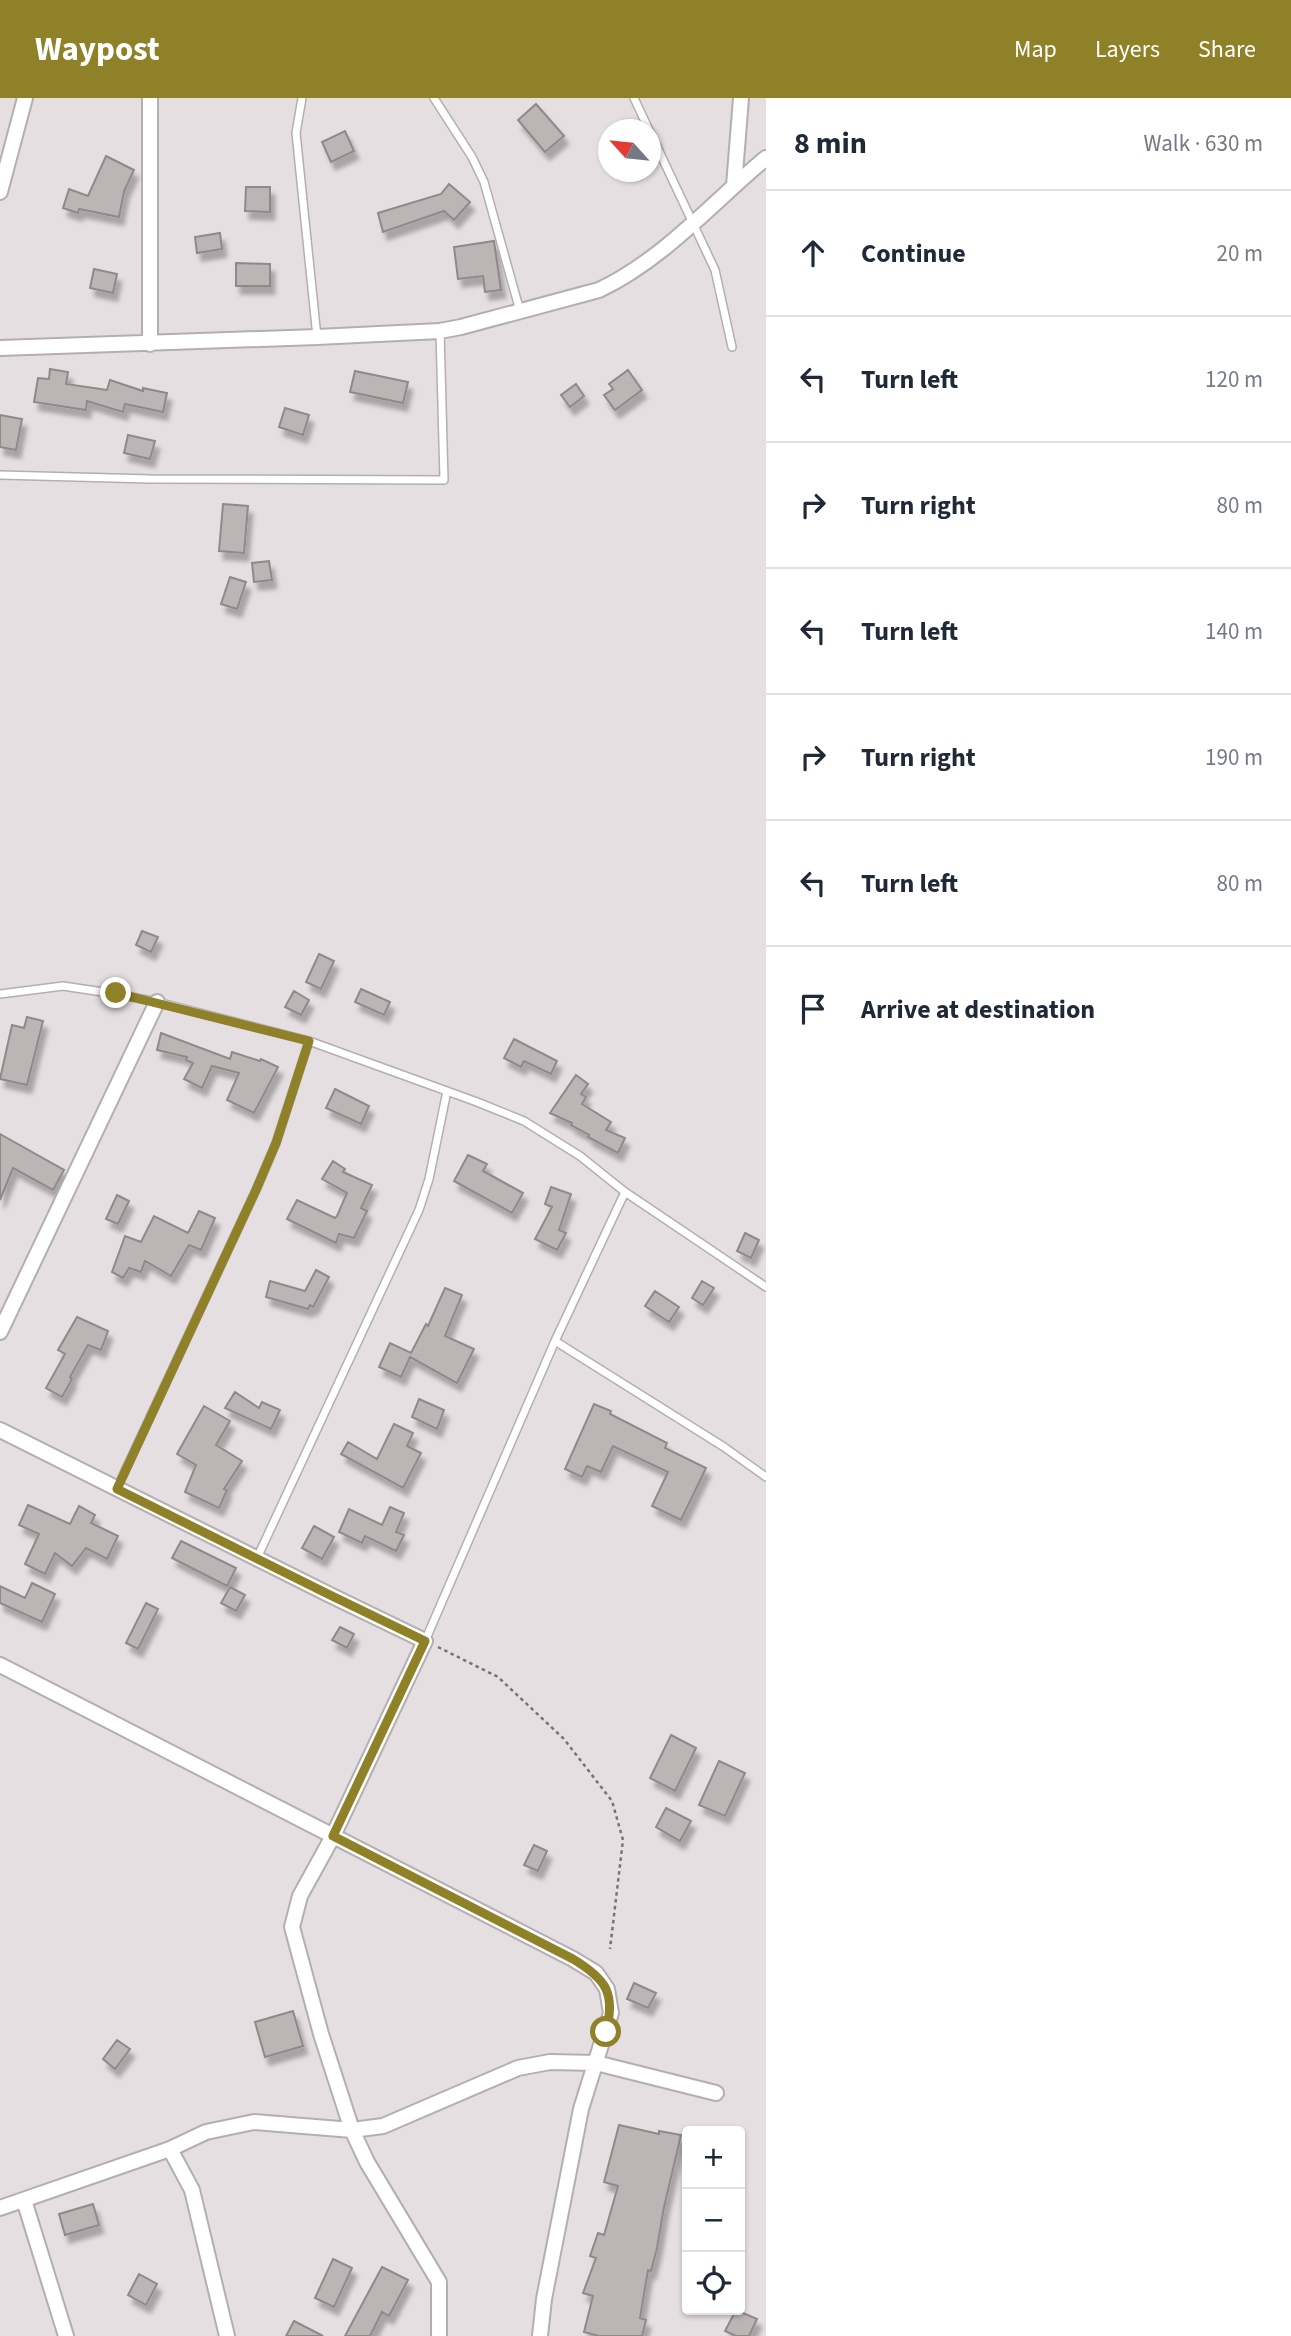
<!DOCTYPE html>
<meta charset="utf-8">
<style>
:root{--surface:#fff;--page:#f6f6f7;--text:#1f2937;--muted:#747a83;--line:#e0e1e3;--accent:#8f8128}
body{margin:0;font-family:"Source Sans 3",sans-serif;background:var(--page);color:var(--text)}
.controls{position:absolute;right:21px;bottom:21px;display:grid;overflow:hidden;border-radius:7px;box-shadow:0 2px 5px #0004}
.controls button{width:63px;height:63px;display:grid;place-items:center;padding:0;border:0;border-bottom:2px solid var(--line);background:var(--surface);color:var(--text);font:35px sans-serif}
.compass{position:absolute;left:598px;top:21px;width:63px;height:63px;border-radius:50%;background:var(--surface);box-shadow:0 2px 5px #0004;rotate:297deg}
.stop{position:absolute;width:21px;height:21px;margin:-16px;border:5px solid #8f8128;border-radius:50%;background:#fff}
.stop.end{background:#8f8128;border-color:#fff;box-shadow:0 2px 7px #0008}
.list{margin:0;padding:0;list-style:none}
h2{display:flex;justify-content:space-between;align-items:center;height:91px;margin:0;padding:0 28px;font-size:30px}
h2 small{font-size:23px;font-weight:400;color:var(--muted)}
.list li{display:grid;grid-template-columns:46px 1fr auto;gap:21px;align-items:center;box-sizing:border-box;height:126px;padding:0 28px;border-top:2px solid var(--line)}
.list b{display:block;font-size:26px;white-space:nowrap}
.list em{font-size:23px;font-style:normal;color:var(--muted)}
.icon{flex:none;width:38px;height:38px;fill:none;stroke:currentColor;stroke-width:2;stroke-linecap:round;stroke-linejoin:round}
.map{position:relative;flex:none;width:766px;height:2238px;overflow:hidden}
header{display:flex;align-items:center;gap:42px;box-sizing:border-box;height:98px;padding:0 35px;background:var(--accent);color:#fff}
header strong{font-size:33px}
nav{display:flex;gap:38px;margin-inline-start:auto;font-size:24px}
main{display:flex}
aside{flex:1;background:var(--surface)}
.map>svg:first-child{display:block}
</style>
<header>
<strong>Waypost</strong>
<nav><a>Map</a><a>Layers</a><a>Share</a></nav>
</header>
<main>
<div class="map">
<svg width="766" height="2238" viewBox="0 0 766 2238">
<defs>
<filter id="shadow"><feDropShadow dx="4.5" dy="8" stdDeviation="2" flood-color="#0004"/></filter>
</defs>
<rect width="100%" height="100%" fill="#e6dfe2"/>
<!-- building -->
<path fill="#bcb4b5" stroke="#908989" stroke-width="2" filter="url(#shadow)" d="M536,6L564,38L545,54L518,22Z
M345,33L354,53L331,64L322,44Z
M106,58L134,72L124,93L119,119L79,111L78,115L63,110L69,91L88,98Z
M449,86L470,104L454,122L444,113L383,134L378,115L441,96Z
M246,89H270V114L245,113Z
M220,135L222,151L197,155L195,139Z
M494,143L501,192L485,194L483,178L458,181L454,149Z
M236,165L270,166V188H236Z
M94,171L117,176L113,195L90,190Z
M50,271L68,274L66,286L107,292L110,282L143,293V290L167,295L163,314L125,306L123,314L87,303L86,312L34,304L38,280L49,281Z
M628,272L642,292L615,312L604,297L613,291L609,286Z
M355,273L408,284L403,305L350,294Z
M576,286L584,298L570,309L561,297Z
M285,310L309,317L303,337L279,329Z
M0,317L22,321L16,352L0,349Z
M128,337L155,343L150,361L124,355Z
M223,406L248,408L244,455L219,453Z
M269,463L272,482L254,484L252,465Z
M230,479L246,484L237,511L221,506Z
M142,833L158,839L151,854L136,847Z
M319,856L334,863L321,891L306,884Z
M361,891L390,904L384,917L355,904Z
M294,893L309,902L301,917L285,909Z
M27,919L43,923L27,987L0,981L12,927L24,930Z
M161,935L230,961L232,954L260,963L261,961L278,969L254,1015L227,1002L239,975L212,968L202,990L184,981L193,965L186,962L187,959L157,952Z
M514,941L557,963L551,976L524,963L521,969L504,960Z
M576,977L588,986L581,996L586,999L582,1006L611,1024L606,1032L625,1040L618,1055L588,1039L589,1037L571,1027L572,1025L550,1015Z
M335,991L369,1008L361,1026L326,1010Z
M0,1036L64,1072L53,1092L13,1070L0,1102Z
M468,1057L487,1066L483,1073L523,1095L512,1115L454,1083Z
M333,1063L345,1071L343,1074L372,1087L361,1110L367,1113L354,1140L339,1136L336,1145L287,1121L297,1102L335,1120L337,1118L347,1095L322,1081Z
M551,1089L571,1096L559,1132L566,1135L557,1152L535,1141L552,1109L545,1106Z
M117,1097L129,1103L118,1126L106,1121Z
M199,1113L215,1120L201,1152L189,1147L171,1178L145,1163L141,1174L129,1170L123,1180L112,1174L125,1138L141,1144L154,1118L188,1135Z
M745,1135L759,1142L751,1160L737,1153Z
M316,1172L329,1179L313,1209L310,1207L308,1211L266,1199L270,1183L305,1193Z
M702,1183L714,1190L703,1207L692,1200Z
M445,1190L462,1197L445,1238L474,1251L457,1285L410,1259L401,1279L379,1269L390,1245L411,1255L426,1226L428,1228Z
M655,1193L679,1209L669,1224L645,1208Z
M77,1219L108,1233L101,1252L88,1247L70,1279L72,1281L62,1299L46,1290L65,1256L58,1252Z
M235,1294L259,1310L262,1304L280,1312L271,1331L225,1310Z
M419,1301L444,1312L437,1331L412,1319Z
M594,1306L611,1313L610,1316L667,1345L665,1350L706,1370L681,1422L652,1408L668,1374L613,1348L601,1374L587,1368L582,1379L565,1371Z
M204,1308L230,1323L216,1347L242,1363L224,1391L227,1392L219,1410L185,1394L196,1367L177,1356Z
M394,1326L413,1335L407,1348L421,1355L403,1390L341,1356L348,1344L377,1361Z
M28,1407L70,1426L79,1408L95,1417L91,1425L118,1438L107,1461L86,1450L72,1468L55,1455L45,1476L25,1466L39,1436L19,1427Z
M390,1409L404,1415L396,1434L404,1437L396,1453L365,1438L362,1445L339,1434L349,1411L382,1427Z
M314,1428L334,1439L322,1461L302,1450Z
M181,1443L236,1470L227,1488L172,1460Z
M32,1485L55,1496L42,1524L0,1505V1488L25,1500Z
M230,1489L245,1497L236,1513L221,1505Z
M146,1505L158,1511L138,1551L126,1545Z
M340,1529L354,1536L347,1550L332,1542Z
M671,1637L696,1650L675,1693L650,1680Z
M719,1663L745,1675L725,1718L699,1707Z
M666,1710L691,1723L680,1743L656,1729Z
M534,1747L547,1753L538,1773L524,1767Z
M634,1885L656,1895L648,1910L627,1901Z
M293,1913L303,1948L265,1959L255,1924Z
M117,1942L130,1951L115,1971L103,1961Z
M619,2027L659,2036V2033L681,2037L664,2109L657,2150L651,2173L648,2172L640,2220L646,2222L642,2238H599L584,2234L593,2198L583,2195L596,2160L590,2158L598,2135L604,2137L618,2088L604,2084Z
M93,2106L99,2127L65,2137L59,2116Z
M333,2161L352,2170L334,2209L315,2200Z
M382,2169L408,2182L389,2218L382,2214L370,2238H345Z
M139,2176L157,2186L146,2207L128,2197Z
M736,2212L757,2221L749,2238H736L725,2233Z
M294,2223L323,2238H286Z"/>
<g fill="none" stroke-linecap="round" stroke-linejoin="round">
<!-- service casing -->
<g stroke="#b5aeb1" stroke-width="10">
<path id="service" d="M302,0L296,35L317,239
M434,0L472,59L484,84L520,213
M634,0L649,32
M650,34L715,172L732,249
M0,377L150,381L444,382L440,233
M0,896L63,888L116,896L157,904L309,943L477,1004L524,1023L580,1058L625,1094L766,1189
M555,1243L724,1349L766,1379
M117,1390L256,1092L276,1045L309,943
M257,1460L419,1112L429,1081L447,993
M425,1543L555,1243L625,1094"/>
</g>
<!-- minor casing -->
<g stroke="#b5aeb1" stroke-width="18">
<path id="minor" d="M734,88L741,0
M0,94L25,0
M150,246V0
M0,250L317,239L440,233L461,229L599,192C663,162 713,104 766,60
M0,1234L157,904
M0,1332L330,1497L425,1543L333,1738L300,1798L292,1829L321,1936L352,2032L367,2064L439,2184V2238
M0,1567L573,1861L596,1875L607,1891L611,1915L581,2011L544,2201L540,2238
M170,2051L192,2092L227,2238
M24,2102L66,2238
M0,2110L170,2051L206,2034L254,2024L352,2032L383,2028L518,1970L550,1964L596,1965L716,1995"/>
</g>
<!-- path -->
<path stroke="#777375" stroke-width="2.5" stroke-dasharray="3.5 3.5" stroke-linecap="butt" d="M438,1549L498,1579L564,1641L612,1703L623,1742L610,1851"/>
<!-- service -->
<use href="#service" stroke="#fff" stroke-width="7"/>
<!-- minor -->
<use href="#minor" stroke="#fff" stroke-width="14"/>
</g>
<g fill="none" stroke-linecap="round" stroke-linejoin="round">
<!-- route -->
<path stroke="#8f8128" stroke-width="9" d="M116,895L309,943L276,1045L256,1092L117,1391L330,1497L425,1543L333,1738L573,1861C606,1881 616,1895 606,1934"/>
</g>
</svg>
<div class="controls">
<button>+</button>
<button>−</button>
<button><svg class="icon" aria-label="locate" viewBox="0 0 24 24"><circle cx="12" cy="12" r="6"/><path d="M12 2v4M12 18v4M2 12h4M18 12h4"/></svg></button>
</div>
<svg class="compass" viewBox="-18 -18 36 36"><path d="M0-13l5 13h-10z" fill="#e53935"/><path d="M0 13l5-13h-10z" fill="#747a83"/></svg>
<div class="stop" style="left:606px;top:1934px"></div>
<div class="stop end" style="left:116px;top:895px"></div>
</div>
<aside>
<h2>8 min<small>Walk · 630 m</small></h2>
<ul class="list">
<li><svg class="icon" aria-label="ahead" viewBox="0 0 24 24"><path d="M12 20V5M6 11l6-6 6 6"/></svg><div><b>Continue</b></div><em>20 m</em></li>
<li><svg class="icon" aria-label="left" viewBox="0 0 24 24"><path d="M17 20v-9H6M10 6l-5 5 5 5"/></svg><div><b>Turn left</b></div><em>120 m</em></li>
<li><svg class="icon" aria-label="right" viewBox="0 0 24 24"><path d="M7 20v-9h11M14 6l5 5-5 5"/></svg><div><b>Turn right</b></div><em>80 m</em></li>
<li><svg class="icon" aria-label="left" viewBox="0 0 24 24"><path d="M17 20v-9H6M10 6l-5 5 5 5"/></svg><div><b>Turn left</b></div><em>140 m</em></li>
<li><svg class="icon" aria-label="right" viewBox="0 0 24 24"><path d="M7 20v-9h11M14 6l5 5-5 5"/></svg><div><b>Turn right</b></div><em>190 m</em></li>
<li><svg class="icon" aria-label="left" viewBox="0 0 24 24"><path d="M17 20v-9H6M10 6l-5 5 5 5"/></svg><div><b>Turn left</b></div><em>80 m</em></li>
<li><svg class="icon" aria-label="arrive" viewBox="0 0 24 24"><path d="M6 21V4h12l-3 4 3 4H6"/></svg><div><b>Arrive at destination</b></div></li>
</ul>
</aside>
</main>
